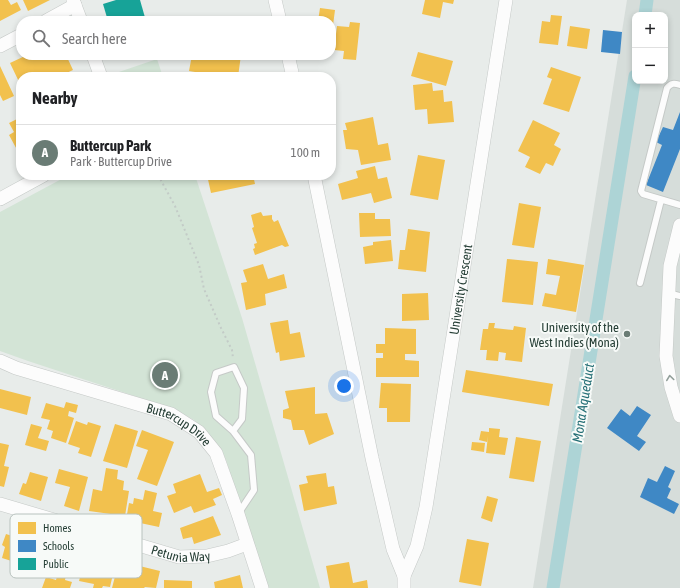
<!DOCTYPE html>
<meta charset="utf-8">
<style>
:root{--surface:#fff;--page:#f2f2f2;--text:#202124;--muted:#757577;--line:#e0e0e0;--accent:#6a7c75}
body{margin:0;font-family:"Asap Condensed",sans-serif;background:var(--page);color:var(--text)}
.controls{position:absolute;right:12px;top:12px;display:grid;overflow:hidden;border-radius:8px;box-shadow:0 2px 6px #0003}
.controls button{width:36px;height:36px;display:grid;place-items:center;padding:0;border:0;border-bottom:1px solid var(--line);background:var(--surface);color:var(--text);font:20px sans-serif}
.you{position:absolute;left:344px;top:386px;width:14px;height:14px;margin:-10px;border:3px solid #fff;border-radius:50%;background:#1a73e8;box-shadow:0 0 0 6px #1a73e833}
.badge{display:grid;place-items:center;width:26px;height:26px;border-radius:50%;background:var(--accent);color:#fff;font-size:13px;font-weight:700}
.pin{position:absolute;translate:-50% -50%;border:2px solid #fff;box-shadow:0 1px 4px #0006}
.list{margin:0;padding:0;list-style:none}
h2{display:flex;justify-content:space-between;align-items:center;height:52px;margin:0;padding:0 16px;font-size:17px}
h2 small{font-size:13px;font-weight:400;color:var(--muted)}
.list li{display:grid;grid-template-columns:26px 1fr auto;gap:12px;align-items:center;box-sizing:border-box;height:56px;padding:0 16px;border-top:1px solid var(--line)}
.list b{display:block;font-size:15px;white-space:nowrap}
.list p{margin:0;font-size:13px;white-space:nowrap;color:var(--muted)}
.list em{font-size:13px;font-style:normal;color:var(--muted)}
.icon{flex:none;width:22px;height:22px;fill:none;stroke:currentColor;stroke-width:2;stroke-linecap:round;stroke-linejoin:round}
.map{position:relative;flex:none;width:680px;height:588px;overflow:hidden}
.search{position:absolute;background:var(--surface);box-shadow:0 2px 6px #0003;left:16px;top:16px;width:320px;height:44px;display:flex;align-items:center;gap:10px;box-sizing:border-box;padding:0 14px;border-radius:16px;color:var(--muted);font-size:15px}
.panel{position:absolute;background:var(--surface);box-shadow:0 2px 6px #0003;left:16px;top:72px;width:320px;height:108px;border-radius:16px}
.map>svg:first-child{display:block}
</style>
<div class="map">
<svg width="680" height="588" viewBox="0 0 680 588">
<rect width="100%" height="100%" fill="#e8ecea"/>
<!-- built -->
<path fill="#d6ddda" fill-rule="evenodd" d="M627,0H680V588H533ZM635,15H665V81H635Z"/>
<!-- green -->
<path fill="#d3e4d6" d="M157,59L163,77H117L116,73Z
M69,175H195L242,318L320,588H268L226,460L214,441L194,420L174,409L28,361L0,351V212Z"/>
<!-- homes -->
<path fill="#f2c14e" d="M0,0H8L11,5L17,2L21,10L0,21Z
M23,0H50L28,11Z
M425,0H454L453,4L443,2L440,18L422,14Z
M320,8L335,10L332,33L331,21H318Z
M551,15L562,16L558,45L539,43L542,21L550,22Z
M350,22L360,23L356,60L343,59L344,51L334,50L337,26L349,27Z
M570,26L590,29L587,49L567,46Z
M418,52L453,61L446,86L411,76Z
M27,55H33L35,58L40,55H66L73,70L58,77H21V86L10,63Z
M192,55H241L238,77H225L189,71Z
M0,66L14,96L3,101L0,95Z
M551,67L581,77L569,112L543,104L552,79L547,77Z
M432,83L433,91L443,90L444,102L452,101L454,122L428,124L427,109L415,110L413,85Z
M21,117V157L9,135L14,132L9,123Z
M373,117L378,145L388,143L391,160L361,165L358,150L346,149L343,130H347L345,123Z
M533,120L560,133L554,145L561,149L553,166L546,163L540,174L525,167L530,157L518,151Z
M418,155L445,160L438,200L410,195Z
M375,166L378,179L387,177L392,198L374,203L371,193L342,200L338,184L358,178L356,171Z
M207,175H253L255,184L211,193Z
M519,203L541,207L534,248L512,245Z
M261,212L263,216L272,215V219L274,222L278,220L289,246L285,247L282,245L255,255L253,249L255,248L254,244L257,243L252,228L254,227L251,215Z
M359,213H375V219H390L391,236L360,237Z
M408,229L430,232L426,272L398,269L400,250H405Z
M391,240L393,261L365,264L363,247L373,245V242Z
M507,259L538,262L533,305L502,302Z
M548,259L584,265L576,312L542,306L545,293L556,295L560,276L546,274Z
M263,264L268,279L284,274L287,288L265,294L266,305L246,310L241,283L247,282L243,270Z
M428,293L429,320L402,321V294Z
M288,320L290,334L300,332L305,357L280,361L279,352L276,353L270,323Z
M489,323H495L494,328L513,330L514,326L526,328L522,362L505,360L506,353L499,352L498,361L486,360L487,350H480L483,329H488Z
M385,328L416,329V354H405V360L419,361V377H376V358H383V353H376V344H385Z
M466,370L553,384L549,406L462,392Z
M381,383L411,384L410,422H387V408H379Z
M315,387V414L327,413L334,434L309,445L304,430H293L291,420L283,418V410L289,408L285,391Z
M0,389L31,397L27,415L0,408Z
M66,402L78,405L76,413L69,411L68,416L74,418L66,443L51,438L53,431L47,429L50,420L41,418L46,403L64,408Z
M76,421L87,425L88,422L101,426L91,457L78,453L80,448L68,444Z
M31,424L42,427L38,438L49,441L46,451L25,445Z
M115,424L138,431L127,468L103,461Z
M489,428L500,429L499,437L508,438L505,455L486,453L488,436L487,442L479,440L481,431L489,432Z
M142,430L174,442L157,486L137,479L148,450L136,446Z
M516,437L541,441L534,482L509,478Z
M472,442L485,443L484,452L471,450Z
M0,443L9,445L4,466L9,467L4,487L0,486Z
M106,468L118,470L117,479L124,481L123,490L129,491L125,516L89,511L93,489L102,491Z
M59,469L88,477L79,511L64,506L70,487L55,483Z
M30,472L48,477L41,501L19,494L23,483L26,484Z
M326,473L328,487L334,486L337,504L304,511L299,485L308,483L306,476Z
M200,474L207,492L219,488L222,495L213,499L216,505L194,513L191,506L174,513L167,496L176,493L173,484Z
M145,490L157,493L153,511L162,513L159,527L126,520L129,503L133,504L134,498L143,500Z
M487,496L498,499L492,522L481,518Z
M213,516L221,535L194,544L192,537L183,539L180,528Z
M6,534L34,543L30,556L24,555L21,564L2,558L5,547L2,545Z
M467,539L489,543L481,586L459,582Z
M86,554L116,561L110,587L103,586L102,588H93L94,584L79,581Z
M119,561L160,571L156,588L145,587L144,588H112Z
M349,562L353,583L367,580L368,588H330L326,566Z
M58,573L66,575L65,580L72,582L70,588H42L46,577L56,580Z
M240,575L243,588H215L214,582Z
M164,580L192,581V588H164Z"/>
<!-- schools -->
<path fill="#3f88c5" d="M603,30L622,32L620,54L601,52Z
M680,112V149L663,192L646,185L662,145L656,142L663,127L673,130Z
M637,406L651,415L637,436L646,442L639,451L607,428L621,409L630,416Z
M665,466L675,471L668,487L671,489L667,498L679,504L674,514L640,497L648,478L657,482Z"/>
<!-- public -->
<path fill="#17a398" d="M116,0H140L146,21H108L103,4Z"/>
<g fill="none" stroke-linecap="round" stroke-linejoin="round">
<!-- canal -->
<path stroke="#add4d6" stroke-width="13" d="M645,15L647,0
M553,588L635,76"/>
<!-- lane casing -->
<g stroke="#c5c9c7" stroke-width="8">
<path id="lane" d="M680,85C674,83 671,83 667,88L641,191L643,194L680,205
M640,283L661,200
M668,293L680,296
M233,431L242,419L244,388L234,367L216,373L211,392L216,416L233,431L251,455L254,490L238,514"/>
</g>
<!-- street casing -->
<g stroke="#c5c9c7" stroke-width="14">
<g id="street">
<path d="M73,0L81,21"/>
<path d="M275,0L280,21"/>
<path d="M46,21L75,5"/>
<path d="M0,46L21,35"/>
<path d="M93,55L101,77"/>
<path d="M288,55L293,77"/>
<path d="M314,175L372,458L393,549L404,576V588"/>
<path d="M0,199L44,175"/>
<path d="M680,225L670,266L666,356L671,387L680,416"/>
<path id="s1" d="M0,361L16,368L171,414L199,432L216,453L238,514L262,588"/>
<path id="s2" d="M0,504L179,557L207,556L228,551L247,544"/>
<path id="s3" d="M404,576L417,546L426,507L506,0"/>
</g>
</g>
<!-- path -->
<path stroke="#c3cbc7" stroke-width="2" stroke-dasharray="2 3" stroke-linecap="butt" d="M158,175L175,206L199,265L204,289L221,328L232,350L233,358"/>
<!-- lane -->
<use href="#lane" stroke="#fcfcfc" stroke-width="6"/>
<!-- street -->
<use href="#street" stroke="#fcfcfc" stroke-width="13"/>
</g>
<!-- one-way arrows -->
<defs><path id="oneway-chevron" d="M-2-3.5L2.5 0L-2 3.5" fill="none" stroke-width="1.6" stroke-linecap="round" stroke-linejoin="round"/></defs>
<use stroke="#919e99" href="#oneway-chevron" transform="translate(670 378) rotate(-98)"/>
<!-- markers -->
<circle fill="#6a7c75" stroke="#f7faf8" stroke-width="1.5" cx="627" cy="334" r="4"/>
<g text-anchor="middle" stroke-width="4" stroke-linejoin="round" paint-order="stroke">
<!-- street labels -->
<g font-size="13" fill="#263f36" stroke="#f7faf8">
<text dy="5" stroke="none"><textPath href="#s3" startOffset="293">University Crescent</textPath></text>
<text dy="5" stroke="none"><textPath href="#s1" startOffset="191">Buttercup Drive</textPath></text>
<text dy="5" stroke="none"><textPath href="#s2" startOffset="188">Petunia Way</textPath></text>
</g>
<!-- poi labels -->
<g font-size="13" fill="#263f36" stroke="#f7faf8" text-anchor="end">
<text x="619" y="332">University of the<tspan x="619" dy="15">West Indies (Mona)</tspan></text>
</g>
<!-- water labels -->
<g font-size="14" font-style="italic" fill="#256f76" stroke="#f7faf8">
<text transform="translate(583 403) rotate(-81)" y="5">Mona Aqueduct</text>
</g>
</g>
<!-- legend -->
<rect x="10" y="514" width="132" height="64" rx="6" fill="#f7faf8" stroke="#b8c2be" stroke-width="1"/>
<rect x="18" y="522" width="18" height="12" fill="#f2c14e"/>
<rect x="18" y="540" width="18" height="12" fill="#3f88c5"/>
<rect x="18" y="558" width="18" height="12" fill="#17a398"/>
<g font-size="11" fill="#263f36">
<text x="43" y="532">Homes</text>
<text x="43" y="550">Schools</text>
<text x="43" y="568">Public</text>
</g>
</svg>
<div class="controls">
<button>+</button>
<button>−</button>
</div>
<div class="you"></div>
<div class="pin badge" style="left:165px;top:375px">A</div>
<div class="search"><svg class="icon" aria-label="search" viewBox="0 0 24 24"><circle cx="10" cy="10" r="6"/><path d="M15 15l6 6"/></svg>Search here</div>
<section class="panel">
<h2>Nearby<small></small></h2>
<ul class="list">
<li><span class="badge">A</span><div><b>Buttercup Park</b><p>Park · Buttercup Drive</p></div><em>100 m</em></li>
</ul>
</section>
</div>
